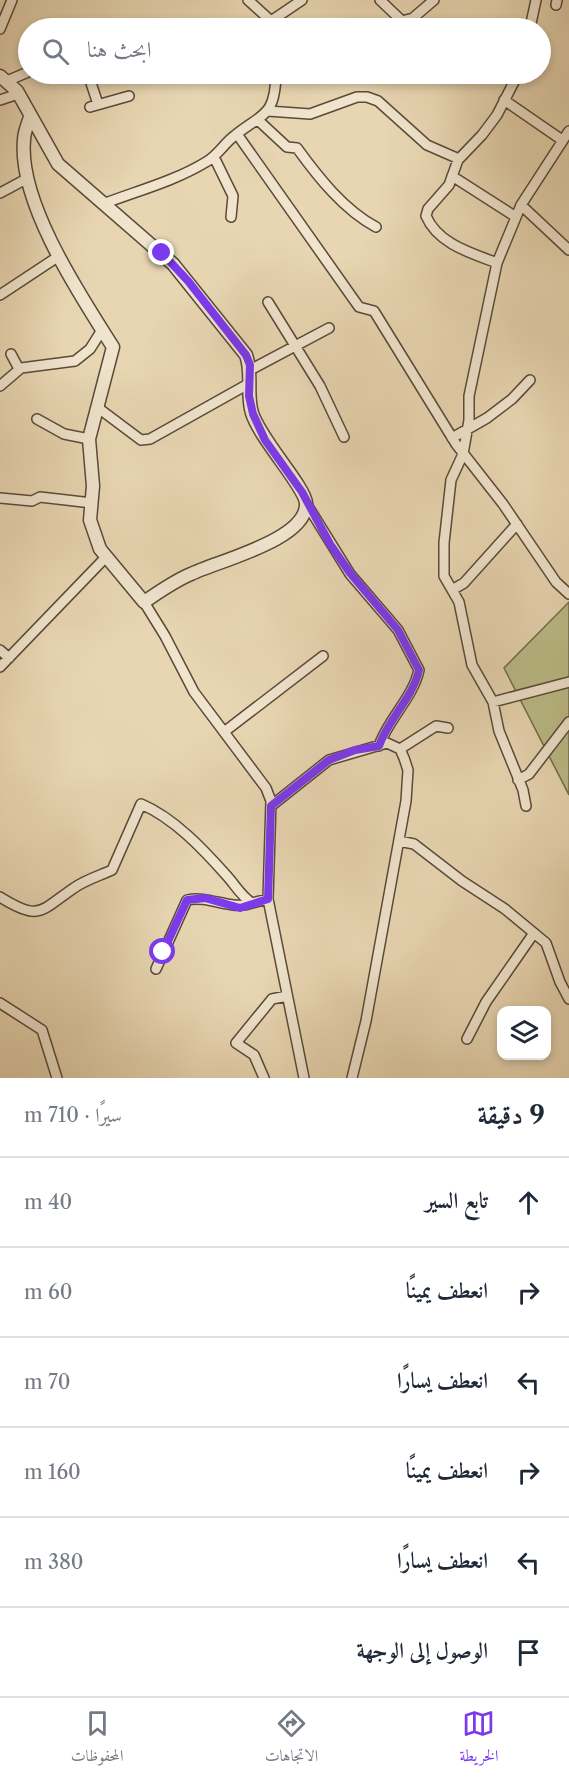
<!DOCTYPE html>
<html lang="ar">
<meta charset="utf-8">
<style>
:root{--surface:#fff;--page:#f2f2f3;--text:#1f2937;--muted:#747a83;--line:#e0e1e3;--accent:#7c3aed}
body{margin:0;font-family:"Libre Caslon Text",Amiri,serif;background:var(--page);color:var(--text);direction:rtl}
.controls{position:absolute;right:18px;bottom:18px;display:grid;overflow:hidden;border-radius:12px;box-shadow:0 3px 9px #0003}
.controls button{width:54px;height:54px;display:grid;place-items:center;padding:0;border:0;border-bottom:2px solid var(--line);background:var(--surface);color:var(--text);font:30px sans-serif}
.stop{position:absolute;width:18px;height:18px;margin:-14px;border:4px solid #7c3aed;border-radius:50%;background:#fff}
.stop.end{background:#7c3aed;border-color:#fff;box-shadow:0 2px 6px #0008}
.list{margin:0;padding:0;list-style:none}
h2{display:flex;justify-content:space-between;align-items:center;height:78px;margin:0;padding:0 24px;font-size:26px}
h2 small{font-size:20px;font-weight:400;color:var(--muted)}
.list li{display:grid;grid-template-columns:39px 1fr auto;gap:18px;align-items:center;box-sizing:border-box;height:90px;padding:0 24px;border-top:2px solid var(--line)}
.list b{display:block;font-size:22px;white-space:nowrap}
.list em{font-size:20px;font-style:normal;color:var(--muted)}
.icon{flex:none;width:33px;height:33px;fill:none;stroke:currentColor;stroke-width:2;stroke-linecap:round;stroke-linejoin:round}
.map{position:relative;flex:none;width:569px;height:1078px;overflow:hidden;direction:ltr}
.search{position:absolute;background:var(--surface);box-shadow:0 3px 9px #0003;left:18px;right:18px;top:18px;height:66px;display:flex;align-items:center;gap:15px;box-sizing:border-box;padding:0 21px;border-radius:33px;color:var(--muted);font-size:22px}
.sheet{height:618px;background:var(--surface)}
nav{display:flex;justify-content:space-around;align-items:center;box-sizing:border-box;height:84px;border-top:2px solid var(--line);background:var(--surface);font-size:16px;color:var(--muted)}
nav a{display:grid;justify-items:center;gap:3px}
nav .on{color:var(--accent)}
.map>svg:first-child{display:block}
</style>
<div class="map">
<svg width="569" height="1078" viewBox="0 0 569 1078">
<rect width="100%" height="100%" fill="#e8d6b2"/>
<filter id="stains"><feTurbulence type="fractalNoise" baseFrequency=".00333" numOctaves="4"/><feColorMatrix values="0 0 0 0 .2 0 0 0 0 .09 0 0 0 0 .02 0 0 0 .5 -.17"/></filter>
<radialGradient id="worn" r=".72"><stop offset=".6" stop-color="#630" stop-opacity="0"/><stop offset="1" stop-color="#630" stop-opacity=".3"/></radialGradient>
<!-- green -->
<path fill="#bbbc88" stroke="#726c4d" stroke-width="1.5" d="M569,602V795L504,668Z"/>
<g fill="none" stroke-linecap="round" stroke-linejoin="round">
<!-- minor casing -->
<g stroke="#594a3a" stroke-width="12">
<path id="minor" d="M248,0L271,21
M380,0L402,21L413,18L434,0
M556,5L557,0
M267,28L271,21L302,0
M530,28L536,0
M0,29L12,0
M88,74L98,104
M7,81L28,72
M0,100L18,94
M504,100L562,140
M90,107L129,96
M268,111L310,114L357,97H367L378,101L427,145L459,159
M259,121L287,147L297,148C318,177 344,210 376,227
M237,134L359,307L374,311L456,444L503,504L556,582L569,594
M214,157L233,196L231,217
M452,176L516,217
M0,193L28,178
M103,204C137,191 175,181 206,162C217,156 223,145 233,137C262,113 275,118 276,74
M521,205L569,250
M497,263C471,253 438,244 426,216L428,209L449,185L458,160L482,135L497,115L518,74
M0,295L59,256
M268,302L320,386L344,437
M11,354L19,369
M250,370L329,328
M0,386L21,368L75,361L90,349L102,330
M97,407L141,440L150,439L250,383
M37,419L64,434L89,439
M452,438L487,418L512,399L530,380
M0,498L32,501L40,497L92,503
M306,503L350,574L398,630L419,670C413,698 388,719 379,746
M452,590L464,583L517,524
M144,602L165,636L194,692L266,788L271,801L268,899L304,1078
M0,650L9,658
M0,667L106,557
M493,702L569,682
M224,732L323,656
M400,749L436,726L448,728
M518,780L529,774L569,722
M271,806L329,760L387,743L400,749L404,758L408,770L406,801L366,1021L352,1078
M526,806L523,790L499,731L493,702L472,665L459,602L444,576V543L451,480L463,454L469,420V396L497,263L521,205L569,131
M399,841L414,844L462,881L505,909L546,943L560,982L569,999
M0,897C40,922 40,911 74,888C85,880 99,876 112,870L141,804C174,818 203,849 227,876C236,886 241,896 252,903L268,899
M156,969L187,900C210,895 230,911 252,903
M0,1003L42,1030L57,1078
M467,1039L486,1002L534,933
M264,1078L254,1055L236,1043L272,999L287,996"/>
</g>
<!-- tertiary casing -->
<g stroke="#594a3a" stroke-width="15">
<path id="tertiary" d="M0,76L17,91L58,164L173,264L246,355C253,374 246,394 252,413C260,439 305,487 306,503C308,540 217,561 191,574C174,581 159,592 144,602L100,549L90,520L93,486L89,439L113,347C80,295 18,202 24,140C24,132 28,124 30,117"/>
</g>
<!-- minor -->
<use href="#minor" stroke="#f0e4cd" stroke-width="9"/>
<!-- tertiary -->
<use href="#tertiary" stroke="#f0e4cd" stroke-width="12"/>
</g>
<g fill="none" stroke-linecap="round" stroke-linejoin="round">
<!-- route -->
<path stroke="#7c3aed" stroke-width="8" d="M162,253L188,281L246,355L250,365L249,396L253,414L265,440L302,492L330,544L350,573L398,630L419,670C413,698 388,719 379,746L355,750L329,760L271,806L268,899L240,908L205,898L187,900L163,952"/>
</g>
<rect width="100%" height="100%" filter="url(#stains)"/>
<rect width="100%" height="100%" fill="url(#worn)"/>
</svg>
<div class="controls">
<button><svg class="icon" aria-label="layers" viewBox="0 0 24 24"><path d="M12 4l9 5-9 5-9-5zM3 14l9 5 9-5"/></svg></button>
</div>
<div class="stop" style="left:163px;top:952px"></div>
<div class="stop end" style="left:162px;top:253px"></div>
<div class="search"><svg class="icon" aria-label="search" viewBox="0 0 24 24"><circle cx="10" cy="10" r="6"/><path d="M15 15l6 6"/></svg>ابحث هنا</div>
</div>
<section class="sheet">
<h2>9 دقيقة<small>سيرًا · 710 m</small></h2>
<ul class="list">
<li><svg class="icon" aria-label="ahead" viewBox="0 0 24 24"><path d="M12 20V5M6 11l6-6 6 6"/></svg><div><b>تابع السير</b></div><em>40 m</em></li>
<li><svg class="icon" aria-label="right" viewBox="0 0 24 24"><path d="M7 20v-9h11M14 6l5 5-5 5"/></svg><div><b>انعطف يمينًا</b></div><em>60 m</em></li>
<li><svg class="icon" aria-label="left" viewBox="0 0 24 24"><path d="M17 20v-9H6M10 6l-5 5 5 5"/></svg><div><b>انعطف يسارًا</b></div><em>70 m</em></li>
<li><svg class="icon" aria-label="right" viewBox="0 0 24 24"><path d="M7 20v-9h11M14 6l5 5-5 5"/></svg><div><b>انعطف يمينًا</b></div><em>160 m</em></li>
<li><svg class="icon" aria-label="left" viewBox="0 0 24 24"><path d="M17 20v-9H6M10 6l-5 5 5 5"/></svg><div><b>انعطف يسارًا</b></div><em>380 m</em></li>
<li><svg class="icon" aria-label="arrive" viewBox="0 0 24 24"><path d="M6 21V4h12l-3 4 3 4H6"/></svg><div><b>الوصول إلى الوجهة</b></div></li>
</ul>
</section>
<nav>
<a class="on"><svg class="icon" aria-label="map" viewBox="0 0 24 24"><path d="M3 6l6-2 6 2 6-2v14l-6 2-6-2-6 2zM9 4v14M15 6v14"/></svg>الخريطة</a>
<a><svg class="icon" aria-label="directions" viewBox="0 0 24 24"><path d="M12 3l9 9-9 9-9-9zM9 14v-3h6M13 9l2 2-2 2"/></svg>الاتجاهات</a>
<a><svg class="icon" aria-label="saved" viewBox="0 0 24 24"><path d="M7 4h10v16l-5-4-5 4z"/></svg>المحفوظات</a>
</nav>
